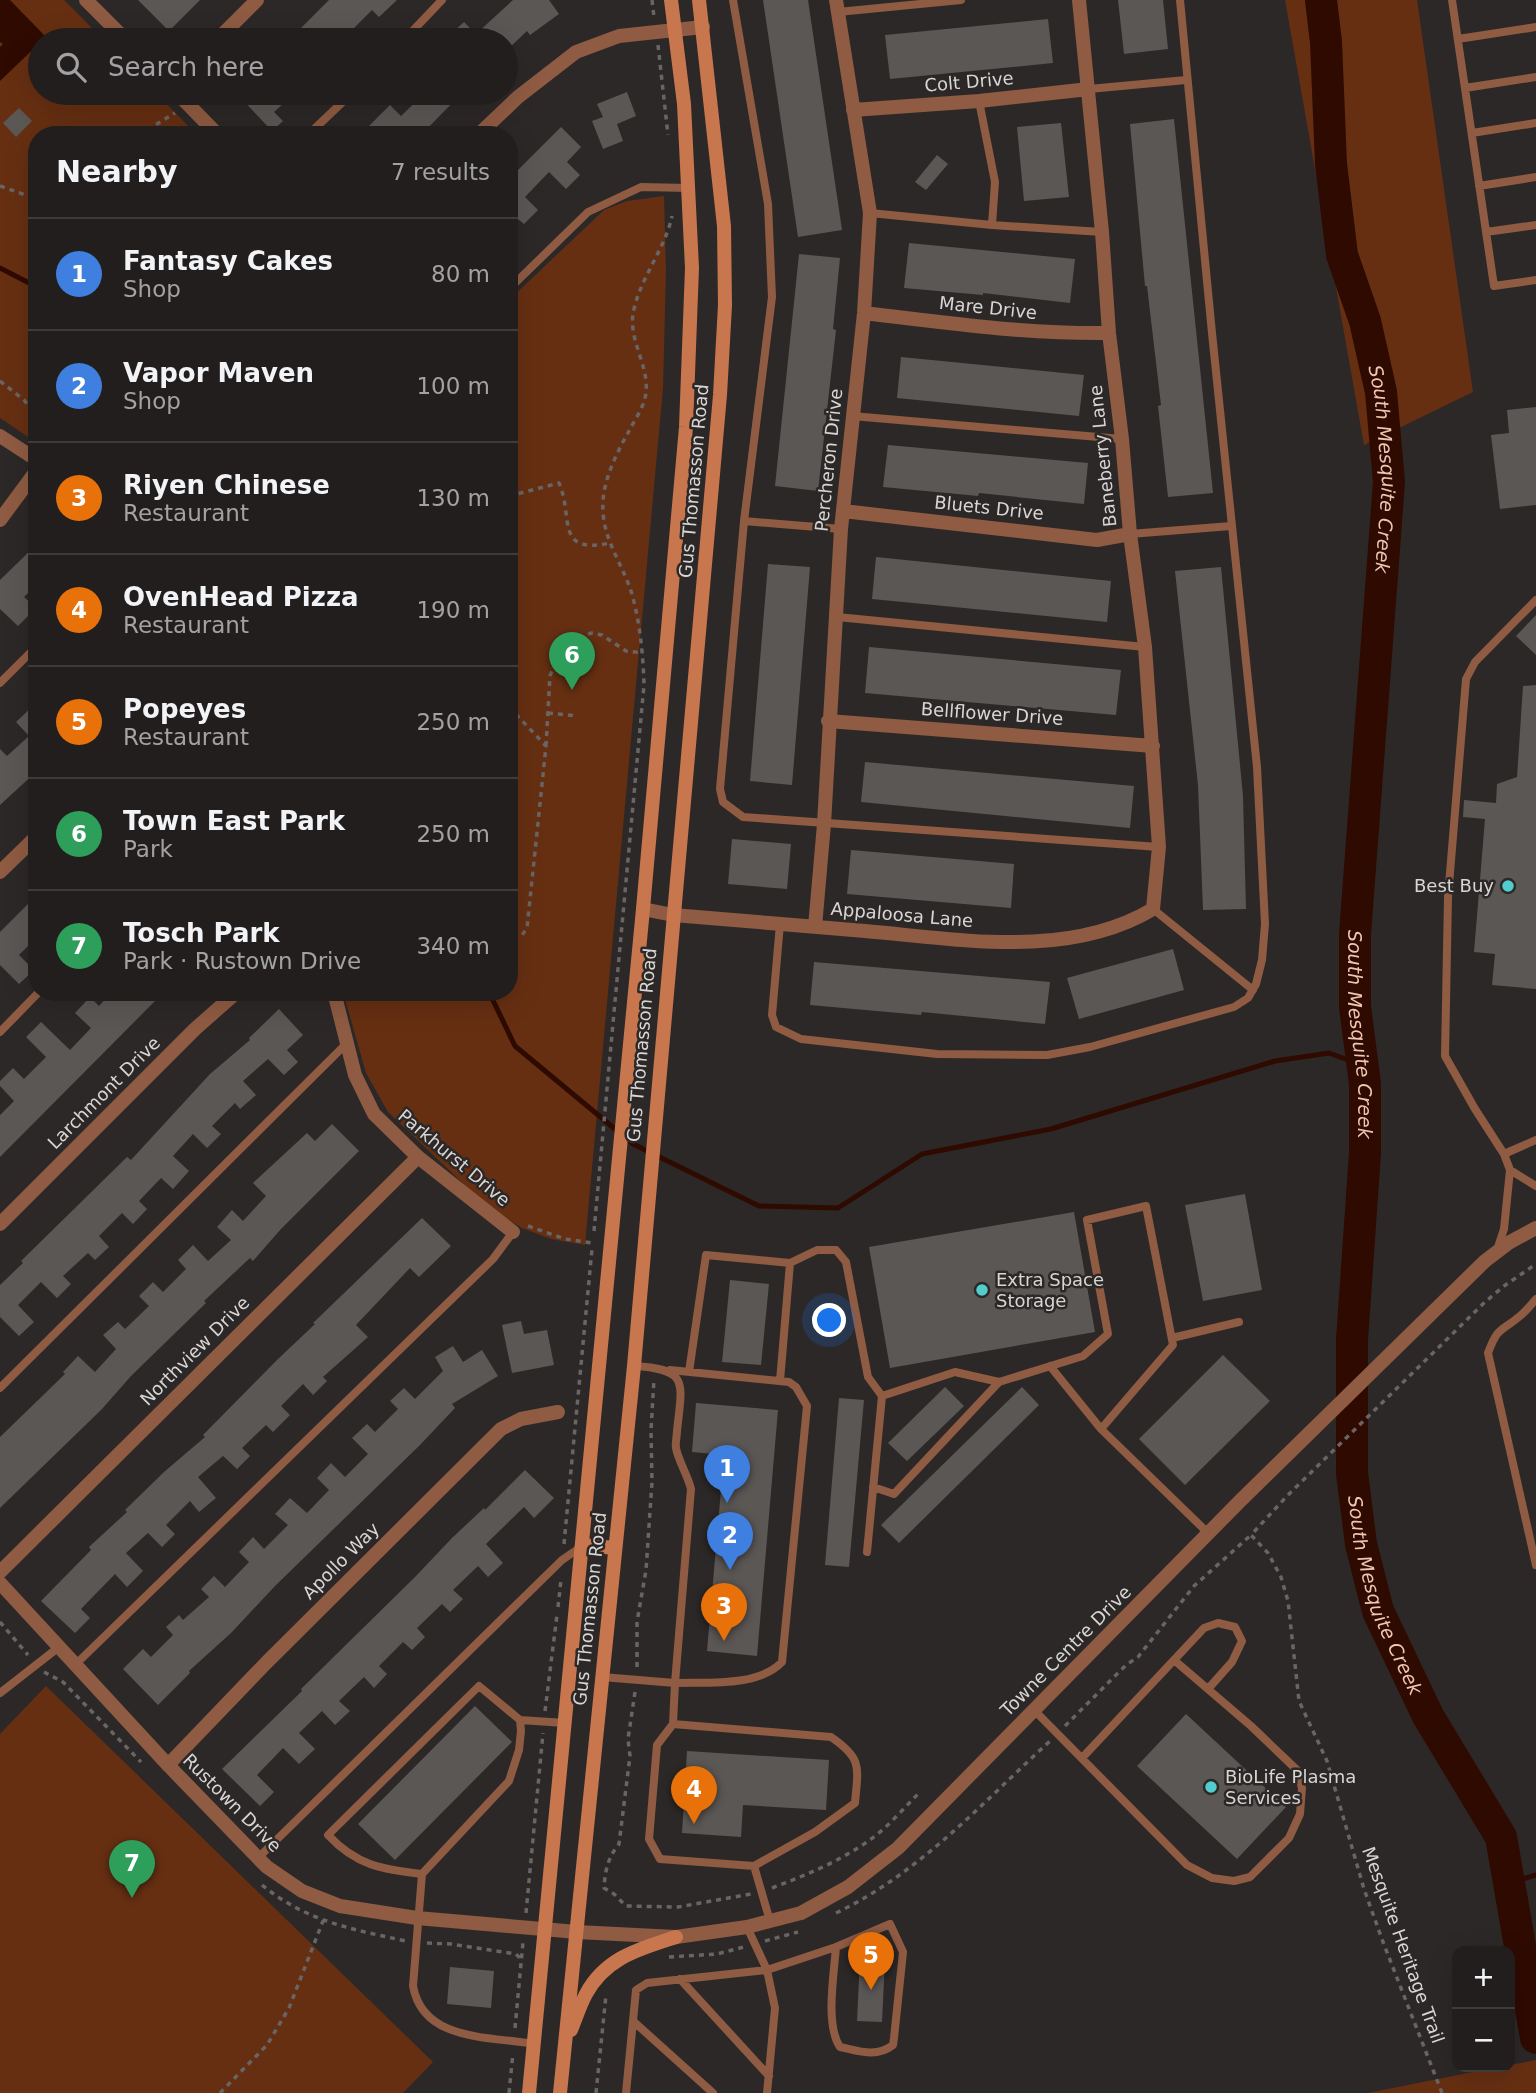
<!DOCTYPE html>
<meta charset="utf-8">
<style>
:root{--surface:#211e1d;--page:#2d2b2a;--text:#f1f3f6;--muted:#a2a2a4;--line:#3e3c3b;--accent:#bca0f2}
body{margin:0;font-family:"DejaVu Sans",sans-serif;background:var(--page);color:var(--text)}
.controls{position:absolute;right:21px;bottom:21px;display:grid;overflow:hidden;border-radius:14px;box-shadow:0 7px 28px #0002}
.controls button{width:63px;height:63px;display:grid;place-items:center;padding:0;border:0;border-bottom:2px solid var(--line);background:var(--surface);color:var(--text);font:35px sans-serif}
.you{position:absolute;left:830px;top:1321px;width:24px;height:24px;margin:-18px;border:5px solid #fff;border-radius:50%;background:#1a73e8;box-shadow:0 0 0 10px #1a73e833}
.badge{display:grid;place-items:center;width:46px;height:46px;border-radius:50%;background:var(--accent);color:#fff;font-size:23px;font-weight:700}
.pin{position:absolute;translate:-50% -58px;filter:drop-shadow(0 2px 4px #0008)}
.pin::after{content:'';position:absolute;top:37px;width:24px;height:21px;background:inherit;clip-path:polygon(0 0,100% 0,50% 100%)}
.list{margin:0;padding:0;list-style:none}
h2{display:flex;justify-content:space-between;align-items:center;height:91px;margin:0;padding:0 28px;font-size:30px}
h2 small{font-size:23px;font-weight:400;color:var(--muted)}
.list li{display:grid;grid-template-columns:46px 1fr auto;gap:21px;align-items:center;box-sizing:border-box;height:112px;padding:0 28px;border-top:2px solid var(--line)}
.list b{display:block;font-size:26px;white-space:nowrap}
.list p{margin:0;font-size:23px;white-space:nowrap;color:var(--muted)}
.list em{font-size:23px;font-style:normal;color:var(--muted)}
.icon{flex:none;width:38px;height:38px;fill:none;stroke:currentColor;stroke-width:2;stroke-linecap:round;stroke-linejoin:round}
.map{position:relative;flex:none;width:1536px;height:2093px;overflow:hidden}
.search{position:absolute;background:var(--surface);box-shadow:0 7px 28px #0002;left:28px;top:28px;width:490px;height:77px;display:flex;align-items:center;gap:18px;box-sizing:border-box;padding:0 24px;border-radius:38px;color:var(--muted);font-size:26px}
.panel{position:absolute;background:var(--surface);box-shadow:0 7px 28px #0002;left:28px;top:126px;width:490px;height:875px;border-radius:28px}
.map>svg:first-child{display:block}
</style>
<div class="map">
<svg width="1536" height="2093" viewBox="0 0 1536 2093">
<rect width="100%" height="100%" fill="#2c2827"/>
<!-- green -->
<path fill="#662f12" d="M0,0H64L104,40H40V93H156L197,135H37V443L0,418Z
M1285,0H1417L1473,392L1364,445Z
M664,196L666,270L663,388L585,1245L551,1239L522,1228L497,1213L471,1191L388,1112L366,1073L343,992H509V300L604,210L627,201Z
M46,1686L433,2062L403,2093H0V1734Z
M1536,2060V2093H1368L1498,2067H1510V2065Z"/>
<!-- water -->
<path fill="#2f0a00" d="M0,0H10L46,37L0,81V47L3,44L0,42Z"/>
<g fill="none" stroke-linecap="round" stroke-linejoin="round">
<!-- stream -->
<path stroke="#2f0a00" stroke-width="5" d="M0,268L37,287
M489,992L515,1046L633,1144L759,1206L838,1208L922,1154L1051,1129L1275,1061L1329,1053L1351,1061L1365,1084
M1509,1883L1536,1875"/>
<!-- river -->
<path stroke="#2f0a00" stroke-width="32" id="s1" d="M1321,0L1326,42L1331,164L1342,255L1365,321L1381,392L1389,482L1355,934V1007L1365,1084V1153L1352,1340V1473L1361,1544L1378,1611L1428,1716L1501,1837L1536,2038"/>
</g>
<!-- building -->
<path fill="#5b5755" d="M138,0H200L169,31Z
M329,0H397L379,17L372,10L342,40H289Z
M513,0H549L559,14L530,35L527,31L506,51V40H444L464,22L476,34Z
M763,0H808L842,230L798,237Z
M1118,0H1163L1168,49L1124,54Z
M1048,19L1053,63L890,79L885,35Z
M627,92L636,116L617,124L623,141L603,149L592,121L603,117L597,104Z
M236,93H295L274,112L283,121L272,131Z
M425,93H462L421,135H360L390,105L401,116Z
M19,108L32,121L16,137L3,123Z
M1174,119L1213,493L1168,497L1158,406L1161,405L1147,286H1145L1130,124Z
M1061,123L1069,197L1024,201L1017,127Z
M561,127L581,147L567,162L580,175L566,189L549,172L525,197L538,210L524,224L509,212V179Z
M937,155L948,164L926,190L915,182Z
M909,243L1075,259L1070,303L983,293V295L904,288Z
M799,254L840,258L833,329L836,330L818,491L775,486Z
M901,357L1084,375L1079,416L897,398Z
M1536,407V505L1500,509L1491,435L1509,433L1507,410Z
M888,445L1088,463L1084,504L979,493L978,496L883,487Z
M37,544V584L24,597L36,608L18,626L0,609V580Z
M876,557L1111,581L1107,622L872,599Z
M768,564L810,567L792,785L750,781Z
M1221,567L1243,796L1246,909L1203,910L1198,785L1175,571Z
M1536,615V655L1516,636Z
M869,647L1121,670L1116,715L865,693Z
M1536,685V989L1492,985L1495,954L1474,952L1485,819L1463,817L1464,800L1496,803L1497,784L1517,777L1523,686Z
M37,702V771L0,805V749L7,756L29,736L16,722Z
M865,762L1134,786L1130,828L861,802Z
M732,839L791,844L787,889L728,884Z
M851,850L1014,864L1011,908L847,894Z
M37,895V937L19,955L34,970L19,984L0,965V932Z
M1173,949L1184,990L1079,1019L1067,978Z
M814,962L1050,982L1045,1024L922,1012L921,1015L810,1005Z
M112,992H164L0,1157V1115L14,1101L0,1086V1081L13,1068L24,1079L46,1057L26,1037L41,1022L70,1050L91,1028L75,1013L90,997L99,1006Z
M279,1009L303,1035L287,1050L298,1062L284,1075L268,1059L243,1081L256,1095L240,1109L235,1103L212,1126L221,1134L207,1148L193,1134L173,1156L189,1171L173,1189L161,1178L139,1201L147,1209L133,1224L122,1213L99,1236L109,1247L95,1260L88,1253L63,1276L71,1284L57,1298L41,1282L18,1305L34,1322L19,1336L0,1317V1285L23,1263L21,1261L127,1157L131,1160L210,1074L250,1040L249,1038Z
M332,1124L359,1151L281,1229L253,1261L250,1258L204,1301L206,1303L131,1376L102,1409L0,1508V1437L65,1374L63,1372L78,1356L95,1372L116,1349L103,1335L118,1322L125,1329L149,1306L139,1296L153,1282L163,1292L186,1269L178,1260L193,1245L208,1261L231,1240L217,1227L232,1210L243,1221L266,1196L253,1183L307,1133L315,1141Z
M1245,1194L1262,1290L1203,1301L1185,1205Z
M1074,1212L1095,1332L890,1368L869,1247Z
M422,1218L451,1246L419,1277L410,1268L356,1325L368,1337L323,1377L327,1381L313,1395L303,1384L281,1406L290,1415L273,1432L266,1425L242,1448L250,1456L237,1469L223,1456L198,1477L216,1498L199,1512L190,1501L166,1525L175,1534L162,1547L148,1533L126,1553L143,1571L127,1587L115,1574L81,1609L90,1618L75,1633L41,1601L91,1550L89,1547L127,1512L125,1510L164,1472L205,1437L203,1435L278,1359L315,1324L313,1323Z
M730,1280L769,1284L761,1365L722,1362Z
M521,1321L524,1334L547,1330L554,1365L512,1373L502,1325Z
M453,1346L463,1362L482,1350L498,1376L452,1404L455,1408L420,1445L275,1586L231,1633L189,1671L190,1673L158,1705L123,1669L143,1649L151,1657L173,1635L166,1627L179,1615L183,1620L209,1597L201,1589L214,1576L225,1587L249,1562L239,1552L253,1537L264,1549L288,1525L275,1514L290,1498L307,1513L329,1490L317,1478L331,1463L345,1477L368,1454L352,1438L367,1424L375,1432L398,1409L390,1401L404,1388L415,1399L443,1371L435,1357Z
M1223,1355L1270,1401L1185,1485L1139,1439Z
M945,1387L964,1406L907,1461L888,1443Z
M1022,1387L1039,1405L899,1543L881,1525Z
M839,1398L864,1400L849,1567L825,1565Z
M696,1403L778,1410L757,1656L707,1651L724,1455L692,1452Z
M525,1470L554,1498L534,1518L524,1507L486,1544L503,1563L488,1577L478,1566L453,1590L463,1599L450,1612L442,1604L417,1628L425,1637L412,1650L403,1642L379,1666L387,1674L374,1688L364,1677L339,1701L350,1711L335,1725L322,1711L299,1733L315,1749L299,1764L283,1748L257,1775L274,1792L260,1806L222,1769L302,1691L301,1689L415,1577L452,1538L484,1508L485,1510Z
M475,1706L512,1742L395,1860L358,1824Z
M1186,1714L1286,1807L1237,1859L1137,1766Z
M687,1751L829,1760L826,1810L743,1805L741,1837L682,1833Z
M860,1958L885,1959L882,2022L857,2021Z
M450,1967L494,1971L491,2008L447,2004Z"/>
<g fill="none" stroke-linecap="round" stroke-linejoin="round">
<!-- path -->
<path stroke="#696564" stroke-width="3.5" stroke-dasharray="5 5" stroke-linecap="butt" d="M652,0L654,17
M658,45L668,135
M139,135L175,113
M0,186L37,199
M0,381L24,400L37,417
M509,496L559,483C574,517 554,555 610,543
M509,707L546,746L527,928L522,935L509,940
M548,713L577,716
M546,746L550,676L560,651L570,643L591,633L602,635L626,651L643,653
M528,1226L565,1239L593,1243
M594,1231L644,685C643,654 640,621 631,591C622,564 604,540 603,511C601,484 616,454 629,431C635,419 645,406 646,392C649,366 629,341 633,314C639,279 665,250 672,216
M564,1544L592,1249
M558,1607L561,1580
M0,1622L28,1655
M637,1667V1622L646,1570L652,1482L651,1430L654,1379
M44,1672L63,1682L141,1762
M635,1692L628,1739L630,1756L619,1844C608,1857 605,1871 604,1888L614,1894L626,1906L678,1907L751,1894
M545,1711L557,1615
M1065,1726L1126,1665L1138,1657L1194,1586L1251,1535
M262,1885C306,1921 350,1929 406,1941
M772,1888C806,1875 841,1861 871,1839C888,1827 903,1809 918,1794
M526,1913L543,1733
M836,1913C920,1873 982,1803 1050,1741
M765,1941L798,1932
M427,1943L451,1944L516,1954L521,1959
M669,1957L717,1954L744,1947
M515,2028L523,1942
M220,2093L267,2045L289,2008L323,1921
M509,2093L513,2053
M596,2093L606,1995
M1442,2093L1383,1942L1364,1889L1327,1761L1299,1701L1288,1601L1281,1577L1268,1553L1251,1535L1288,1495L1485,1302L1504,1286L1536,1264"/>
<!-- service -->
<path stroke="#8f5b42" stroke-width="8" d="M733,0L768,204L772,297L744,521L720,789L723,802L743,817L1159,847
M1452,0L1494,286L1536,280
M838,12L961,0
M1458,39L1536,27
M404,40L442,0
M1465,88L1536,77
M1089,89L1186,80
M979,101L995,182L992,225
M1472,133L1536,123
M308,135L352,93
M1479,186L1536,177
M870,213L992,225L1102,232
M1486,232L1536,225
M509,289L588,212L641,187L689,188
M852,416L1122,439
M744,521L841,529
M1130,534L1231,526
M837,617L1145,647
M0,683L37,646
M1153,909L1253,990
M780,924L772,1015L776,1027L801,1039L937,1054L1047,1055L1090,1047L1234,1007L1248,998L1256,984L1262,960L1265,924L1257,767L1212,333L1180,0
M0,1032L39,992
M1504,1154L1536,1140
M1510,1170L1536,1186
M1497,1250L1504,1229L1510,1170L1504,1154L1475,1109L1445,1056L1448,897L1466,679L1475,662L1536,600
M790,1263L817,1250H836L846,1262L868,1377L882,1396L867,1552
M1536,1299C1531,1305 1526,1311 1520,1316C1501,1332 1498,1326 1488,1353L1536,1565
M1172,1338L1239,1322
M670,1370L789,1382L796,1387L807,1406L782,1662C758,1687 709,1682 675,1683L673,1724L657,1745L649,1839L660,1859L754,1866L770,1921
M689,1372L706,1255L790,1263L780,1381
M0,1388L347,1043
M882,1396L955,1372L999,1382
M1101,1429L1208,1533
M873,1487L894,1494L999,1382L1083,1356L1108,1334L1087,1220L1146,1206L1173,1345L1101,1429L1050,1366
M1174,1660L1204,1628L1218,1623L1235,1627L1242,1641L1232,1662L1208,1689
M75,1665L493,1259L513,1232
M602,1677L675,1683L691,1489C688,1476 678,1460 676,1448C675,1443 677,1436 677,1431C682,1383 690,1369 634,1366
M0,1693L59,1647
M1034,1710L1187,1865L1212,1878L1234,1881L1250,1877L1289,1838L1300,1814L1302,1788L1297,1770L1251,1726L1174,1660L1082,1758
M520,1720L565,1723
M673,1724L831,1737C863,1759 858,1767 855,1803L815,1832L754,1866
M258,1858L562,1560L581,1547
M422,1874C382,1869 357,1866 328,1835L479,1686L520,1720L521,1731L519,1750L509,1781L422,1874L413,1986C423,2042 490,2036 534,2044
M747,1927L767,1970L775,2008L767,2093
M680,1979L769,2076
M633,2021L713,2093
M626,2093L636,1990L647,1983L767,1970L836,1947L890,1924L903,1952L894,2038L893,2045C876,2058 859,2051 840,2047C825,2025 834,1974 836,1947"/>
<!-- minor -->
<path stroke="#8f5b42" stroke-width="14" d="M217,40L257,0
M853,110L979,101L1089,89
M864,313C947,323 1024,334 1109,333
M0,436L37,460
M843,511L1097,540L1130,534
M0,520L37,470
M828,721L1153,746
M0,872L37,836
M643,909L673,915C737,920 801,926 865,931C958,939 1068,960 1153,909L1159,847L1145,647L1130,534L1122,439L1109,333L1102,232L1079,0
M815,927L824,824L841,529L864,313L870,213L836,0
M334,992L355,1075L374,1114L418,1157L513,1232
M0,1224L195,1029L237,992
M0,1572L418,1157
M168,1765L266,1663L501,1429L521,1419L558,1412"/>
<!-- tertiary -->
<path stroke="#8f5b42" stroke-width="14" d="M86,0L126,40
M177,93L218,135
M478,135L518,97L576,52L619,36L703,27
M0,1583L168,1765L258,1858L267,1867L302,1891L340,1906L417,1918L577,1932L676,1937L747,1927L801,1913L848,1887L898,1848L1241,1500L1485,1261L1510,1242L1536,1228"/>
<!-- secondary -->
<path stroke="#c8764d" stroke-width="14" d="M582,1545L615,1548
M571,2030C576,2018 580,2005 586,1994C606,1957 640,1949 676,1937
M529,2093L643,909L686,427L692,268L684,104L671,0
M560,2093L634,1366L720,395L725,305L724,226L699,0"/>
</g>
<!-- markers -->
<g fill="#52cdce" stroke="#2c2827" stroke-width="2.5">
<circle cx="1508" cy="886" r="7"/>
<circle cx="982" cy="1290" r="7"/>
<circle cx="1211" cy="1787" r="7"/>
</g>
<g text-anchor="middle" stroke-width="5" stroke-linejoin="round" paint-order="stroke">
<!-- street labels -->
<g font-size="18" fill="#d8d6d5" stroke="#2c2827">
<text transform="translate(969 82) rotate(-5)" y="6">Colt Drive</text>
<text transform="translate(988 308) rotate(6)" y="6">Mare Drive</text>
<text transform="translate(1103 456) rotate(-96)" y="6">Baneberry Lane</text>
<text transform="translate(829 460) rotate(-84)" y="6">Percheron Drive</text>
<text transform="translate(694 481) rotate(-85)" y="6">Gus Thomasson Road</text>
<text transform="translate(989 508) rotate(6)" y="6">Bluets Drive</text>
<text transform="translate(992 714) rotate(4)" y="6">Bellflower Drive</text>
<text transform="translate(902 915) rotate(5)" y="6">Appaloosa Lane</text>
<text transform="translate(642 1045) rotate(-85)" y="6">Gus Thomasson Road</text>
<text transform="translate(104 1093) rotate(-45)" y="6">Larchmont Drive</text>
<text transform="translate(454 1158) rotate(40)" y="6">Parkhurst Drive</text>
<text transform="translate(195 1351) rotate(-45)" y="6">Northview Drive</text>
<text transform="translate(341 1561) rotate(-45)" y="6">Apollo Way</text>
<text transform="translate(590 1609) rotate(-84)" y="6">Gus Thomasson Road</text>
<text transform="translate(1066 1651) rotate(-45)" y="6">Towne Centre Drive</text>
<text transform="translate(232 1803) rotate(45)" y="6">Rustown Drive</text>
<text transform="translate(1403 1945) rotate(70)" y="6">Mesquite Heritage Trail</text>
</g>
<!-- poi labels -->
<g font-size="18" fill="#d8d6d5" stroke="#2c2827" text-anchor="start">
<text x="1494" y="892" text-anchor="end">Best Buy</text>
<text x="996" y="1286">Extra Space<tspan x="996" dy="21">Storage</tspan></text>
<text x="1225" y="1783">BioLife Plasma<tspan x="1225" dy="21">Services</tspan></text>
</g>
<!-- water labels -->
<g font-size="19" font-style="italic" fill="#f0c5b1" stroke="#2c2827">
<text dy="7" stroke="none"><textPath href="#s1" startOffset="476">South Mesquite Creek</textPath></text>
<text dy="7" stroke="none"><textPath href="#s1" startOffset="1043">South Mesquite Creek</textPath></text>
<text dy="7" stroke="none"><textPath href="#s1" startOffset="1610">South Mesquite Creek</textPath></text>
</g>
</g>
</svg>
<div class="controls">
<button>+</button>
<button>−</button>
</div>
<div class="you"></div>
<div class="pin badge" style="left:727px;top:1503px;background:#3f7fe0">1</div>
<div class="pin badge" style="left:730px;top:1570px;background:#3f7fe0">2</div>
<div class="pin badge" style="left:724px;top:1641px;background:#e8710a">3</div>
<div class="pin badge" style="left:694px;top:1824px;background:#e8710a">4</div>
<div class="pin badge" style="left:871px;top:1990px;background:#e8710a">5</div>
<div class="pin badge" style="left:572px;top:690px;background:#2e9e5b">6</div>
<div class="pin badge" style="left:132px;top:1898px;background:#2e9e5b">7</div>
<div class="search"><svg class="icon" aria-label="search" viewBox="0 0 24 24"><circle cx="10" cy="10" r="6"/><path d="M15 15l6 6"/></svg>Search here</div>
<section class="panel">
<h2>Nearby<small>7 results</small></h2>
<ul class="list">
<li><span class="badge" style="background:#3f7fe0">1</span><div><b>Fantasy Cakes</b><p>Shop</p></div><em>80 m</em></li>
<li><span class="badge" style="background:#3f7fe0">2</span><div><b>Vapor Maven</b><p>Shop</p></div><em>100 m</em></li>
<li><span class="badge" style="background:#e8710a">3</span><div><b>Riyen Chinese</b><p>Restaurant</p></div><em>130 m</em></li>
<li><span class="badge" style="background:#e8710a">4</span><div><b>OvenHead Pizza</b><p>Restaurant</p></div><em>190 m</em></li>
<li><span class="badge" style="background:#e8710a">5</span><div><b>Popeyes</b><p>Restaurant</p></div><em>250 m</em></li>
<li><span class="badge" style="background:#2e9e5b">6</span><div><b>Town East Park</b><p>Park</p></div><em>250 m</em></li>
<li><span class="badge" style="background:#2e9e5b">7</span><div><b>Tosch Park</b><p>Park · Rustown Drive</p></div><em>340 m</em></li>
</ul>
</section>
</div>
